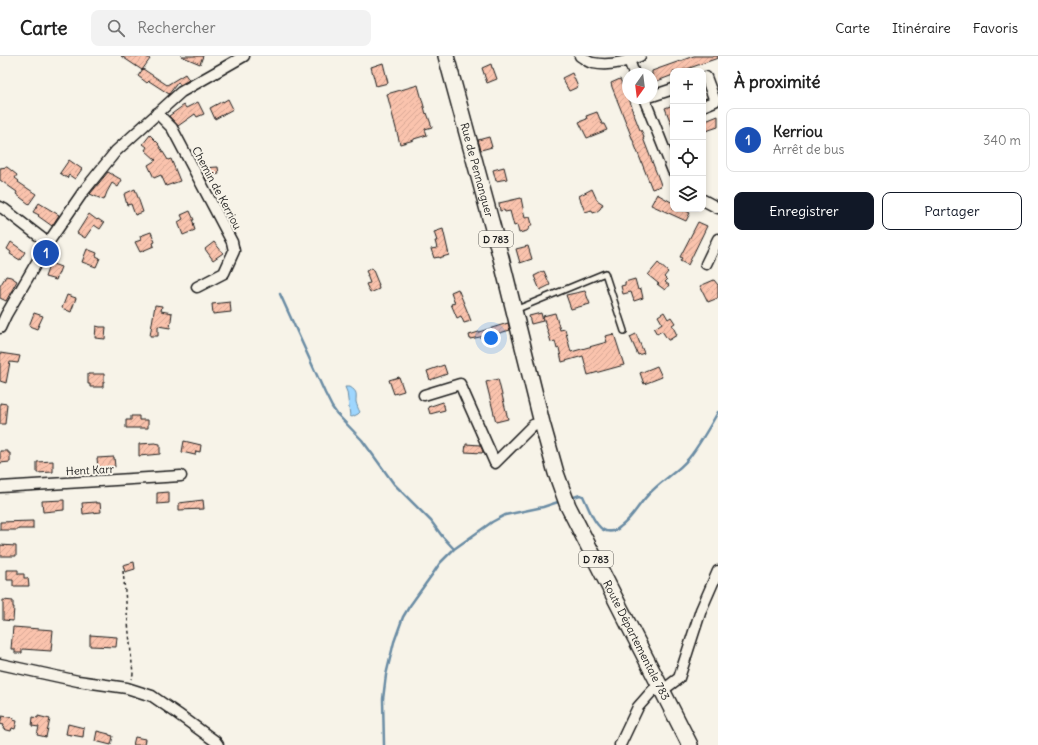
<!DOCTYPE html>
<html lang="fr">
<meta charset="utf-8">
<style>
:root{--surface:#fff;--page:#f2f2f2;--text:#222;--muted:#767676;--line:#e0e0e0;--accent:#111827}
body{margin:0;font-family:Delius,sans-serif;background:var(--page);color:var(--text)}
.controls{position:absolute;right:12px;top:12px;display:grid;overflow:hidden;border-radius:8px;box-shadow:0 2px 6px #0003}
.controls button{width:36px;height:36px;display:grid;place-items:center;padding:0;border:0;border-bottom:1px solid var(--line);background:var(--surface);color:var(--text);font:20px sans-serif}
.compass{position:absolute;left:622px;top:12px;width:36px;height:36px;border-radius:50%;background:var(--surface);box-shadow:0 2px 6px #0003;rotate:194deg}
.you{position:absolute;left:491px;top:282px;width:14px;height:14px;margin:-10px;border:3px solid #fff;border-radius:50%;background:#1a73e8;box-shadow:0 0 0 6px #1a73e833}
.badge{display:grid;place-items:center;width:26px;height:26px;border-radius:50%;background:var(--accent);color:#fff;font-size:13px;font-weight:700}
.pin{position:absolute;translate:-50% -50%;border:2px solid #fff;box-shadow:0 1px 4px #0006}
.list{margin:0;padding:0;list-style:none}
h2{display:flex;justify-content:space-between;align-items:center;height:52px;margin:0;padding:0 16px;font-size:17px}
h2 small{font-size:13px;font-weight:400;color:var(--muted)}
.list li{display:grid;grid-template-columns:26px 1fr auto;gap:12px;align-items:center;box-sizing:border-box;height:64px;margin:0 8px 8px;padding:0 8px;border:1px solid var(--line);border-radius:8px}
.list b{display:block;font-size:15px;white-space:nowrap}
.list p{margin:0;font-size:13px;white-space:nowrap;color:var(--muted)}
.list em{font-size:13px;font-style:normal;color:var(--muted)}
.actions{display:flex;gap:8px;padding:12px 16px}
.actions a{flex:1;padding:9px 0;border:1px solid var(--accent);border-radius:8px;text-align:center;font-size:14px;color:var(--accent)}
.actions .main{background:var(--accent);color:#fff}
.icon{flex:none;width:22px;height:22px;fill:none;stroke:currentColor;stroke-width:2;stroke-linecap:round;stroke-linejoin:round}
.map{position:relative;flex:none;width:718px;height:689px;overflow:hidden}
header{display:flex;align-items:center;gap:24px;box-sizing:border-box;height:56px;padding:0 20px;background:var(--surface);border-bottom:1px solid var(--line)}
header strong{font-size:19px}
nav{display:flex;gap:22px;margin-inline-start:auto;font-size:14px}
.search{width:280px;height:36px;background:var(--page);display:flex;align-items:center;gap:10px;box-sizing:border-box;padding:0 14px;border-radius:8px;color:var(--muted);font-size:15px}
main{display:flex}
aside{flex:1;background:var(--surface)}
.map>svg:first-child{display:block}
</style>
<header>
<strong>Carte</strong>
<div class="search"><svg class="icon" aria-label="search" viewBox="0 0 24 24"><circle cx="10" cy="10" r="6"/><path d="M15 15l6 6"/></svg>Rechercher</div>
<nav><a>Carte</a><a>Itinéraire</a><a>Favoris</a></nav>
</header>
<main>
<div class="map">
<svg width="718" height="689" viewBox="0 0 718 689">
<defs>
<pattern id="building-hatch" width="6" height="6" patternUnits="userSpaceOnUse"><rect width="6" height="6" fill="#fac3ad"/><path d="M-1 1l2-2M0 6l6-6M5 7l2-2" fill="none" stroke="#d6a794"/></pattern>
</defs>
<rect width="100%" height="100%" fill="#f7f3e8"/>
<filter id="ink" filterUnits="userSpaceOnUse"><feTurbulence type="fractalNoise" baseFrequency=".025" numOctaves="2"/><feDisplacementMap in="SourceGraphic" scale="8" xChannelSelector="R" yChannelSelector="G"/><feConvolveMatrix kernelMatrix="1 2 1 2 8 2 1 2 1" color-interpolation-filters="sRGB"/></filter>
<g filter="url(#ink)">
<!-- water -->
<path fill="#9ed6fe" stroke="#6a8ca4" d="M345,331H350C358,336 356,338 356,346C357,349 358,353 360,356L358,358L352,361L350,360L347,336Z"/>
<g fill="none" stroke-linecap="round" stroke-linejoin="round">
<!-- stream -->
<path stroke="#6a8ca4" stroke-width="2.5" d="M280,238L325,337L332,351L337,358L362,384L373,399L394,428L431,465L442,480L454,493
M574,441L580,439L583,440C588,450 595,472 606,475C611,476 616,475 620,471C632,463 638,449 648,439C660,425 677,417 689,402C700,388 709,372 718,356
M384,689L383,643L386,619L394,586L403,561L409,551L434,516L440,507L454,493L492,466L505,459L543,451L558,446"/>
</g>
<!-- building -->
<path fill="url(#building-hatch)" stroke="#1c1c1c" d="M121,0H145L150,3L142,14Z
M181,0H203L200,8Z
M694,0H718V2L681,15H673V19L652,27V15Z
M383,7L388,27L376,30L371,11Z
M491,8L492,12H493L497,23L487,27L482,12Z
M143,13L167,29L185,18L189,24L180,29L178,26L169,38L149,25L147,27L138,20Z
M572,17L578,31L569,35L562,22Z
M620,23L628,43H629L632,51H631L640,74H641L643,78L644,82H643L660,126L661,130L652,133L612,31L611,27Z
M418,29L426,58L427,57L432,71L425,73L427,79L414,83V84L400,88L387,38Z
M228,43L233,53L215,63L210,52L223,45V46Z
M198,46L204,58L197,61L195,58L178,70L169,60L184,49L186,52Z
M673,49V70H672L665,52Z
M597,56L602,68H604L607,74L587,82L579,66L587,63L586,60Z
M718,60V71L703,76V66Z
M150,79L159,88H158L168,104L171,103L180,125L166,130L161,119L154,122L148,109L156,104L145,94L147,91L143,88Z
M489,81L492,91L481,94L478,84Z
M69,104L82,113L75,123L69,119L67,122L60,117Z
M7,111L17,119L15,122L19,125L18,126L36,138L29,148L16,138L17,136L0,124V112Z
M218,111L219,118L214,119V123L207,124L201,112Z
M504,111L507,123L496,125L493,114Z
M108,116L122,124L118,131L112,127L107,136L104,144L90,138Z
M135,133L143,156L135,159L131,148L127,149L124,138Z
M592,133L597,144L603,148L600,153L596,156L593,157L592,154L585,156L579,140Z
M657,138L673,147V153H687L686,155L690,157L686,165L651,149Z
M521,142L525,162L530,161L532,168L527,175L519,177L517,169L514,170L510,155L505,156L504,154L500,155L499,147Z
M39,147L59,159L52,170L38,160L39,159L33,156Z
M190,155L194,164H192L194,168H193L195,174L183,179L178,166L183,163L181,159Z
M89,158L97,164L98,163L104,167L100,173L94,169L85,182L77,177Z
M698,166L707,170L688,209L680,205L682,202L680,201Z
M443,173L449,199L439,202V201L434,202L431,193L437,192L435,185H437L434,176Z
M151,176L155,186L153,187L154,190L140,196L135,186L141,184L140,180Z
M11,186L25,196L20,204L10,198L11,196L7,193Z
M214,186L223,197L213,204L205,193Z
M528,190L532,203L520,207L516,193Z
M87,193L97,197L96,200L100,202L96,211L82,206Z
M50,207L61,211L56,224L45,221Z
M658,207L668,216L664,221L667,224L665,226L669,229L665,234L657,228H659L648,219Z
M372,212L379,229H378L379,233L370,237L366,228L370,227L367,219H368L366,215Z
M544,215L550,229L540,234L534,220Z
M6,220L11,221L17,225L6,245L0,242V230Z
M635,223L638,234L641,233L643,242L634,245L631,236L623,238L621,230L625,229V226Z
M714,224L718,229V242L708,246L700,230Z
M458,233L468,257L471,265L464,267L461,260L457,262L451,248L455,247L451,236Z
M585,235L590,248L571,253L566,239Z
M67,239L76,242L71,256L62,252Z
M230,246L231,256L213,258L212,248Z
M155,249L162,250L161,255L172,257L170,272L158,270V280H150Z
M664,256L668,263L671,261L675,267L672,269L677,279L669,284H668L662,275L657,278L654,273L662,267L658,260Z
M34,257L43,260L37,273L29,270Z
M541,257L543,265L531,268L529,260Z
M555,257L560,274L565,273L571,296L607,286L605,280L614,278L624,309L588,319L583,300L562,306L559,292L557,293L555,285L551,286L543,260Z
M508,267L510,274L486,281L485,280L470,283L469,279Z
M96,270L100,271H106L105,283L95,282Z
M636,278L644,297L638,299L630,281Z
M0,297L20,300L18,307L10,306L6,327L0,325Z
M444,309L447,318L430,324L427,315Z
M657,310L662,321L644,328L640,317Z
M88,318H104V326H103V331H90V328H88Z
M399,321L404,335L394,338L389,324Z
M498,323L508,363L496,366L486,326Z
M443,346L445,354L430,358L428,351Z
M0,347L7,348L5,368H0Z
M131,360H139V364H148V372H126V364H131Z
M184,385L201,389L200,396L196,395L195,399L182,396Z
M155,387L160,388V398L139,400V388Z
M466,388L480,389L483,395L482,397L465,396Z
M0,395H8V397H10V406L0,407Z
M114,401L115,411L98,412L97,402Z
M53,405V416L37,417V406Z
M169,436V447L157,448V437Z
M64,444V454L43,456L42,445Z
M203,444L204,453L179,454V447Z
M96,446V447H100L101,456L83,458L82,447Z
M33,465V473H18V474H0V466Z
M0,489L16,490V500H0Z
M134,506L135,513L125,516L123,509Z
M7,514H18V518H24V522H28L29,530H13V524H7Z
M3,544L13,545V551H14L13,565L3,564Z
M13,571L53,574L51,595L22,593V597H15V593H11Z
M90,579L117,581L116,591L90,590Z
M2,660L14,662L13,664L17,665L15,673L12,672L11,675L3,673L4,669L0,668Z
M38,660L50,663L46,681L37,679L39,671L32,670L33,661L38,662Z
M68,668L84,672L83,681L66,678Z
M97,675L109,678V679L113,680L111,689L95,685Z
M135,681L145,683L144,689H133Z"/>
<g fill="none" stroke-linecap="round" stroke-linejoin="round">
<!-- service casing -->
<g stroke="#1c1c1c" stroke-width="8">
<path id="service" d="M515,254L605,217L624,275"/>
</g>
<!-- minor casing -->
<g stroke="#1c1c1c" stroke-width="13">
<path id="minor" d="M580,0C584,2 589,7 593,7C608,10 626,6 640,0
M629,4L634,18
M703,22L706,21L715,45L703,50
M652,40L673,33
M644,42L673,115
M157,57L172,72L232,186L234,195L224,217L197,231
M703,144L718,152
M0,151L4,153L48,187
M706,208L718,183
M0,272L6,259L48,187L83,136L116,95L181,36L218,15L244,0
M424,339L460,328L495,407L533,369L542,367
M0,431L181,420
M0,608L78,625L127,632L152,640L178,658L215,685L218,689
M620,689L638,651L653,634H663L679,622L701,554L718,515"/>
</g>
<!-- primary casing -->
<g stroke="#1c1c1c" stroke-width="18">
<g id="primary">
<path id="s1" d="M446,0L501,202L542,367L556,417L568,450L690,689"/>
</g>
</g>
<!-- path -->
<path stroke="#1c1c1c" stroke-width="1.5" stroke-dasharray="3 3" stroke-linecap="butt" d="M123,515L133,618L131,623"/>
<!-- service -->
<use href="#service" stroke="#f7f3e8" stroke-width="5"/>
<!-- minor -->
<use href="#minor" stroke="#f7f3e8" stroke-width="10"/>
<!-- primary -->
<use href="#primary" stroke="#f7f3e8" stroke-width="15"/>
</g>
</g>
<g text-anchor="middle" stroke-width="4" stroke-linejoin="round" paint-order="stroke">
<!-- shield labels -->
<g fill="#f7f3e8" stroke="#5e5c59" stroke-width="1">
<rect x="479" y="175" width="34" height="16" rx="3"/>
<rect x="579" y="495" width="34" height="16" rx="3"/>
</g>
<g font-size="10" font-weight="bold" fill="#1c1c1c">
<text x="496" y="187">D 783</text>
<text x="596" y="507">D 783</text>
</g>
<!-- street labels -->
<g font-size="11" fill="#1c1c1c" stroke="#f7f3e8">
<text dy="4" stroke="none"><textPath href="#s1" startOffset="118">Rue de Pennanguer</textPath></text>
<text transform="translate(217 132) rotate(62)" y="4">Chemin de Kerriou</text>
<text transform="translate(90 414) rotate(-3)" y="4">Hent Karr</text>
<text dy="4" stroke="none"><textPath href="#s1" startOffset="617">Route Départementale 783</textPath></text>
</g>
</g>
</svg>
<div class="controls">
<button>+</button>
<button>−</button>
<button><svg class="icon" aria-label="locate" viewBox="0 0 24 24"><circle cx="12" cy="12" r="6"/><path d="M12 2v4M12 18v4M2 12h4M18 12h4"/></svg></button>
<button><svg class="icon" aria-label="layers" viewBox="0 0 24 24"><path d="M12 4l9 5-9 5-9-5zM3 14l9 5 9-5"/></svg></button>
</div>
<svg class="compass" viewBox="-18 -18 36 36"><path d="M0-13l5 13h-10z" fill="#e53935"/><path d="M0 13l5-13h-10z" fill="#767676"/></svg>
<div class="you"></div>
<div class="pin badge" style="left:46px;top:197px;background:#1a4fb4">1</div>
</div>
<aside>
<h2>À proximité<small></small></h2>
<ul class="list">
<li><span class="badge" style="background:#1a4fb4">1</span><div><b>Kerriou</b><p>Arrêt de bus</p></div><em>340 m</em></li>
</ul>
<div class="actions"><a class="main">Enregistrer</a><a>Partager</a></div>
</aside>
</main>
